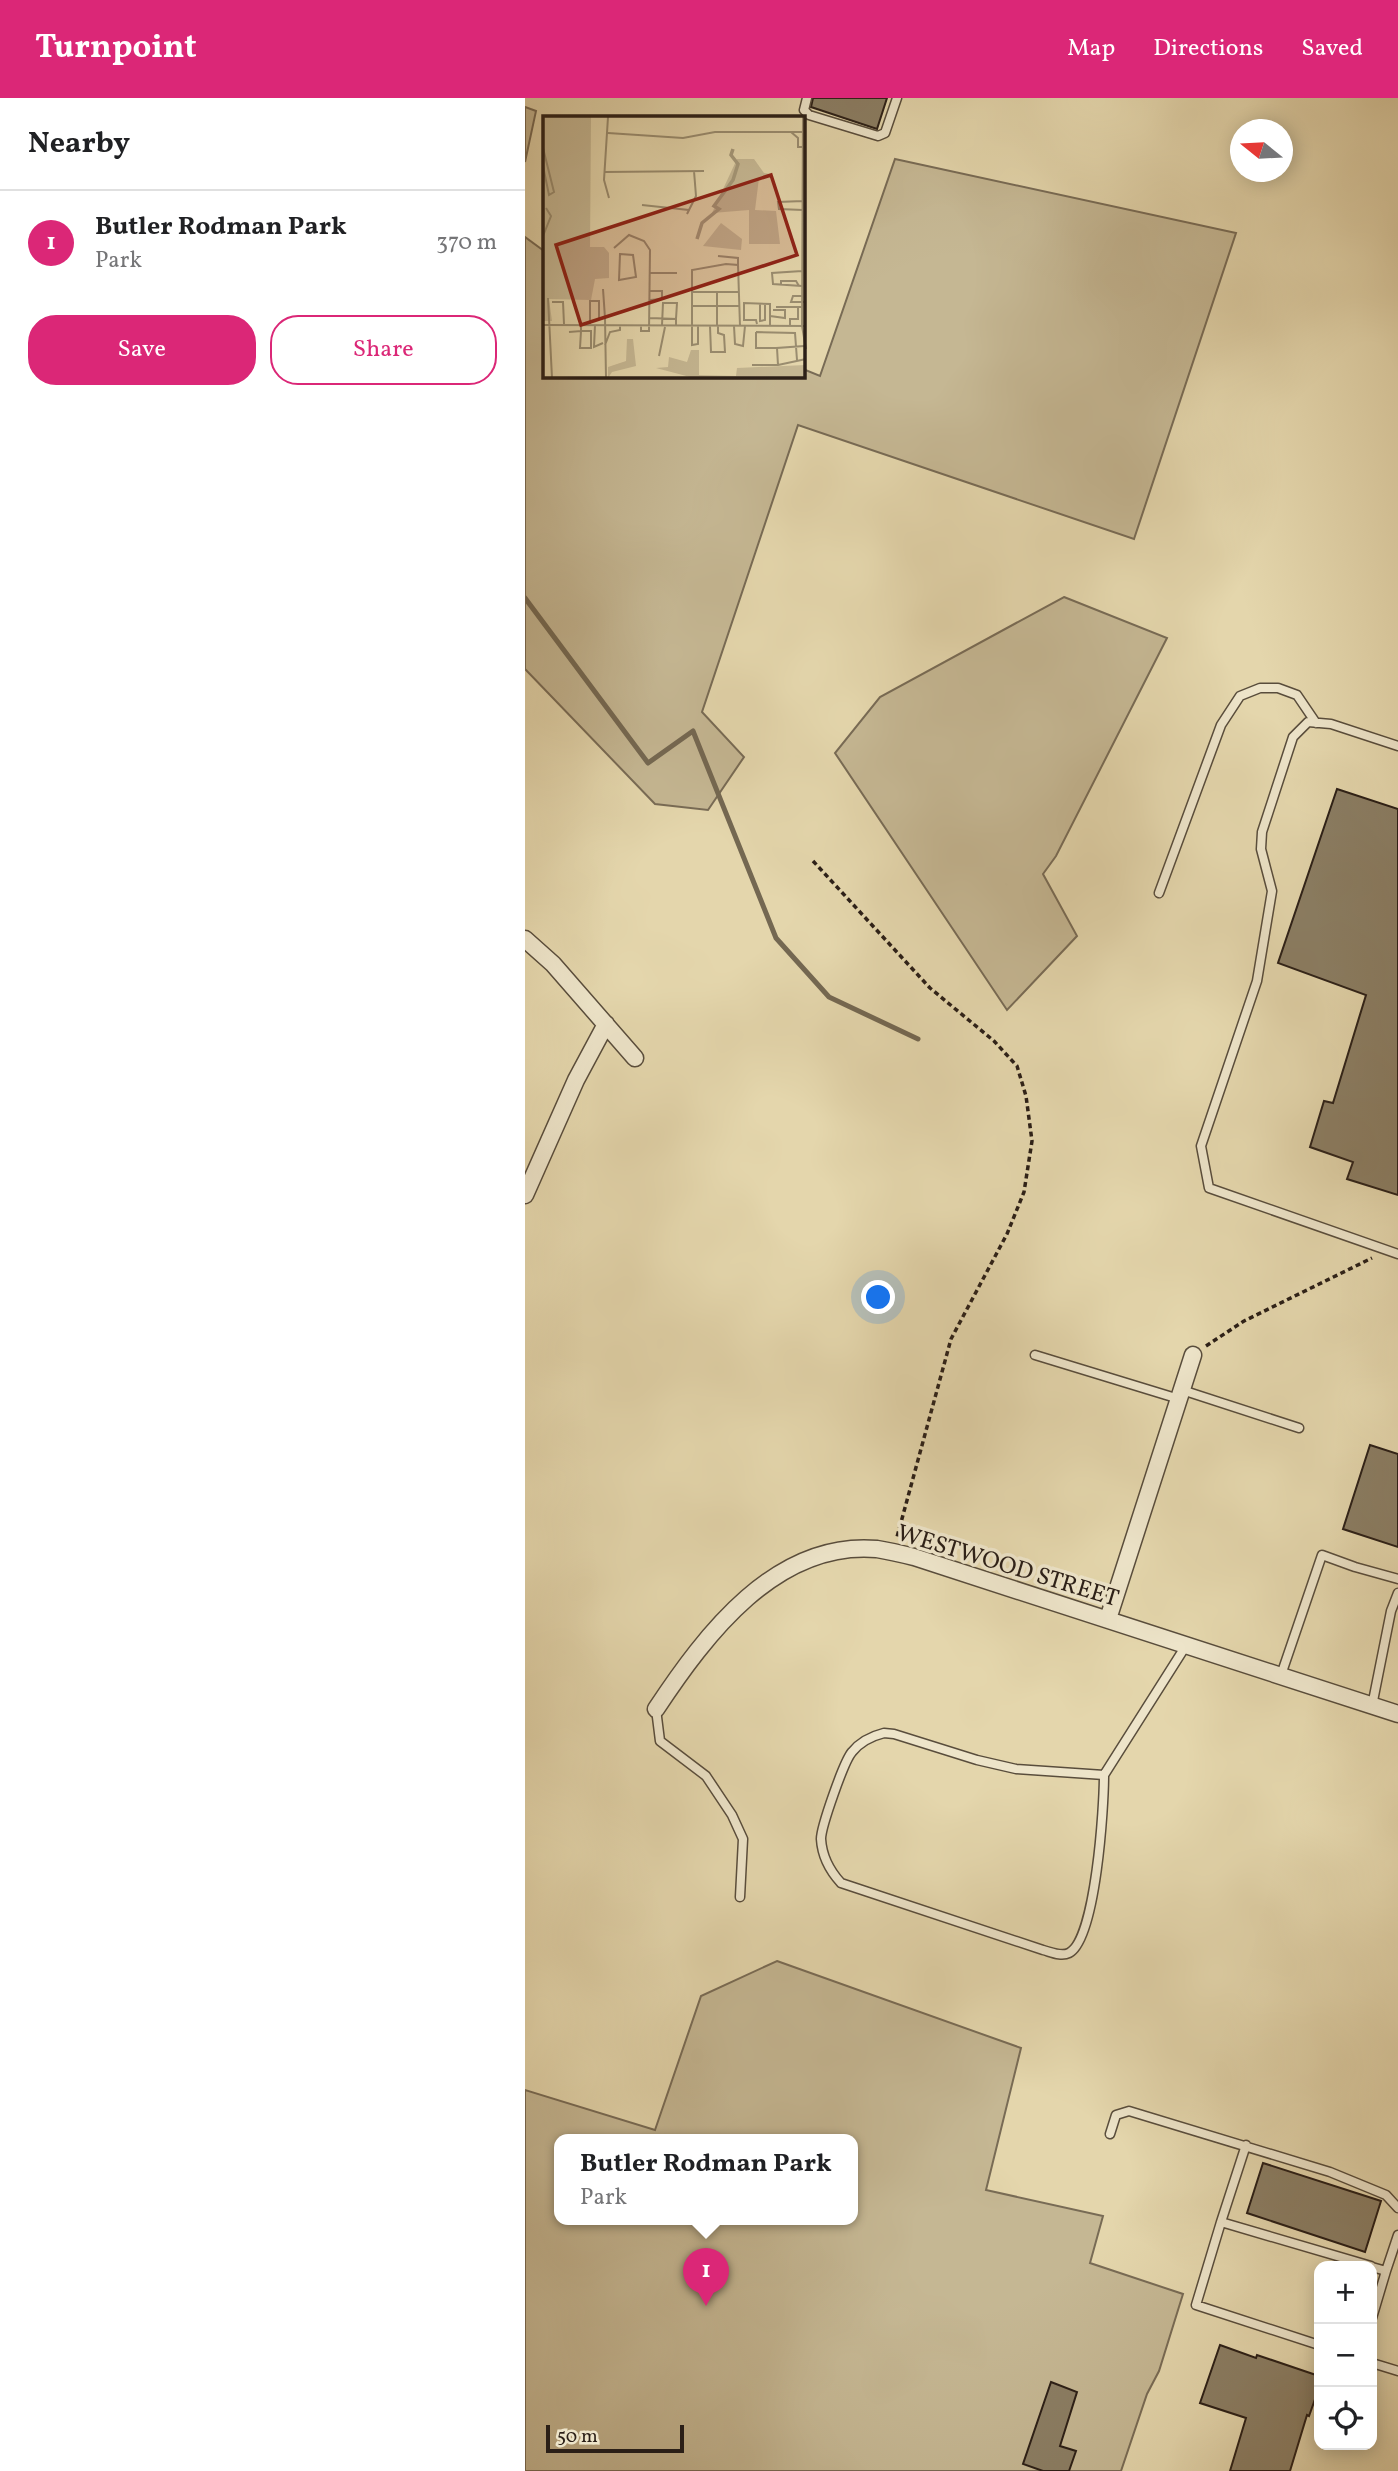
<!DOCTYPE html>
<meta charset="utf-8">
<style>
:root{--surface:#fff;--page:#f2f2f2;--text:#202124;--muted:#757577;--line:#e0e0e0;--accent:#db2777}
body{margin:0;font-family:Vollkorn,serif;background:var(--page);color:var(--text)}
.controls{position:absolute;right:21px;bottom:21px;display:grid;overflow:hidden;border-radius:14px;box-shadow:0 4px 18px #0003}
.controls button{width:63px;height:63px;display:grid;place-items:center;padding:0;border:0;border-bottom:2px solid var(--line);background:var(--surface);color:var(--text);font:35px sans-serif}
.compass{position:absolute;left:705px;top:21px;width:63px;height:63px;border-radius:50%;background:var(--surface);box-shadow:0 4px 18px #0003;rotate:288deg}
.scale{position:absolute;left:21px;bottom:18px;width:138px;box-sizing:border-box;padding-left:7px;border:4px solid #2b1f17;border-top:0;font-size:19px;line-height:24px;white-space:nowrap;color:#2b1f17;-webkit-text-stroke:5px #ede4c9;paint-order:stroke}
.you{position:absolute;left:354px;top:1200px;width:24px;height:24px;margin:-18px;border:5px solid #fff;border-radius:50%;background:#1a73e8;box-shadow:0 0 0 10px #1a73e833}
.badge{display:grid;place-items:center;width:46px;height:46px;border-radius:50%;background:var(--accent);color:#fff;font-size:23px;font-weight:700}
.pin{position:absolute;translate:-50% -58px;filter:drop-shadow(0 2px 4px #0008)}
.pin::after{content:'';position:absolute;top:37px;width:24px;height:21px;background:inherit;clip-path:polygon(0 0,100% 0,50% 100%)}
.popup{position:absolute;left:29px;top:2036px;width:304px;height:91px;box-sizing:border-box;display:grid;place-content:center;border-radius:14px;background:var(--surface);filter:drop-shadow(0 2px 5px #0005);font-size:23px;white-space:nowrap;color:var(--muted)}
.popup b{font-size:26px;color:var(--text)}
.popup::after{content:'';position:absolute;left:50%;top:100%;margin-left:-14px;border:14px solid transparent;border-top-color:var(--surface)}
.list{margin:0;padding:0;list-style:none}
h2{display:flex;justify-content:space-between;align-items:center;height:91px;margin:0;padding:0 28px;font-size:30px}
h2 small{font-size:23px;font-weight:400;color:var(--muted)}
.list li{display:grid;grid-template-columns:46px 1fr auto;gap:21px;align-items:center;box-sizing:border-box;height:105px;padding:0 28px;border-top:2px solid var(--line)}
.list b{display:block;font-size:26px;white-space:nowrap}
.list p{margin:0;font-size:23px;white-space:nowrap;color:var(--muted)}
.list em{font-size:23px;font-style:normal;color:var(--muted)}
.actions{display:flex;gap:14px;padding:21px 28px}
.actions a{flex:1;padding:16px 0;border:2px solid var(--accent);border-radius:28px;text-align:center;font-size:24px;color:var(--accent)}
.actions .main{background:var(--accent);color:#fff}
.icon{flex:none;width:38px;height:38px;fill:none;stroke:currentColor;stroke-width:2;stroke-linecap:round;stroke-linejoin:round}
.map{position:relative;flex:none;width:873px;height:2373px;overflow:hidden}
header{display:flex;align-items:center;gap:42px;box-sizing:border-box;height:98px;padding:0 35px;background:var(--accent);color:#fff}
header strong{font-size:33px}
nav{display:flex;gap:38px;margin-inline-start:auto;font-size:24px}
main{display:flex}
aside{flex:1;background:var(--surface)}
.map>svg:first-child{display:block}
</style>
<header>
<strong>Turnpoint</strong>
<nav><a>Map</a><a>Directions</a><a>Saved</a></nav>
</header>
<main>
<aside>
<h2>Nearby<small></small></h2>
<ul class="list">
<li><span class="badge">1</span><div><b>Butler Rodman Park</b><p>Park</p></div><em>370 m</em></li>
</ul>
<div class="actions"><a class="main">Save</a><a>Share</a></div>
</aside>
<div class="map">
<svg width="873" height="2373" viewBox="0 0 873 2373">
<rect width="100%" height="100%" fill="#e4d6ac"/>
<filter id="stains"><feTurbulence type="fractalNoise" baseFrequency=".00286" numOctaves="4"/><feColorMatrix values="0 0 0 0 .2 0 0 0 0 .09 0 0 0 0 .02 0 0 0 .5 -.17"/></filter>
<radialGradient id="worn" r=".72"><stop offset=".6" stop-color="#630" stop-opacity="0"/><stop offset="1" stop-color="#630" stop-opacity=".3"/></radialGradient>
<!-- green -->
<path fill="#c5b793" stroke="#786b55" stroke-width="2" fill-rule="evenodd" d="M0,9L11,13L0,64Z
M370,61L711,135L609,441L273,327L177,614L219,659L183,712L130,706L0,571V139L19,153V278H278V271L295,278Z
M539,499L642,540L531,758L518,776L552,838L482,912L310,655L355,599Z
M252,1863L496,1950L461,2092L578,2118L565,2165L658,2196L634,2273L622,2296L596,2373H0V1992L130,2032L176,1898ZM34,2042H328V2122H34Z"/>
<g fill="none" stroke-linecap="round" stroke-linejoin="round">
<!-- stream -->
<path stroke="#746852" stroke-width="5" d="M0,500L123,665L168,633L251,840L304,899L393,941"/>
</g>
<!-- building -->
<path fill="#8b7e64" stroke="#2b1f17" stroke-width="2" d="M288,0H362L352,31L286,9Z
M812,691L873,711V1097L822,1081L828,1064L785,1049L799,1003L808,1005L841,897L753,865Z
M845,1347L873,1356V1449L818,1431Z
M738,2065L856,2103L840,2154L722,2115Z
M695,2247L731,2260L732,2257L794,2278V2290L784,2318L782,2317L765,2373H705L721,2320L675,2305Z
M526,2284L552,2294L535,2348L551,2353L544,2373H518L498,2366Z"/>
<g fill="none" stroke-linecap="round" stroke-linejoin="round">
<!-- service casing -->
<g stroke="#594d3c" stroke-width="11">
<path id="service" d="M282,0L279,12L284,17L353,38L360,35L372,0
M873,648L806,626L783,624L768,639L737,734L736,751L747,793L732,883L676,1048L684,1090L873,1156
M634,795L696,627L715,598L735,590H753L772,597L791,625
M510,1257L654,1301
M657,1292L774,1330
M756,1577L797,1457L830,1469L873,1481
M847,1608L866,1513L873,1495
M131,1611L135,1643L181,1678L207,1717L218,1741L215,1799
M359,1635L369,1636L452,1662L491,1671L579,1677C579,1708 571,1841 544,1855C536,1859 526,1854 518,1852L316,1785C305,1773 297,1758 296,1741C296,1729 319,1663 327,1654C335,1644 347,1638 359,1635Z
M579,1677L662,1546
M585,2036L591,2017L604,2013L805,2074L861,2097L873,2110
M696,2124L721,2047
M847,2169L861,2173L873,2137
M847,2220L861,2173
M794,2247L671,2207L696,2124L846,2168
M847,2265L873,2273"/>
</g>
<!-- minor casing -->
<g stroke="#594d3c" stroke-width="19">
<path id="minor" d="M0,841L28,866L110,960
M0,1097L51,982L81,926
M583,1521L668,1257
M131,1611C180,1537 251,1442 352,1451C364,1453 377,1456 389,1459L873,1616"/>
</g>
<!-- path -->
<path stroke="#2b1f17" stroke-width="3.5" stroke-dasharray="5 3.5" stroke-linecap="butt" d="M288,763L405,890L469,943L492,968L501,998L507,1043L499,1094L482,1136L426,1241L372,1439
M681,1248L719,1223L847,1160"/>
<!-- service -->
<use href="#service" stroke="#ede4c9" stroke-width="8"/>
<!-- minor -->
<use href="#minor" stroke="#ede4c9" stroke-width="16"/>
</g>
<g text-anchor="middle" stroke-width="7" stroke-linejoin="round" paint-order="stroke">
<!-- street labels -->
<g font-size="24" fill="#2b1f17" stroke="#ede4c9">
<text transform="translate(483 1467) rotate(17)" y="8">WESTWOOD STREET</text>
</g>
</g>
<!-- overview -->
<g transform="translate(18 18)">
<rect width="262" height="262" fill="#e4d6ac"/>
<path d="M0,0H48L47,131H61L66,137V162L52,163L48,184L6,183L9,205H0ZM194,43H211L221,57L227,58L216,62L212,94L233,95L237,128H206V94L169,97ZM178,107L199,123L198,134L160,130ZM84,223H90L93,250L69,256L65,262V251L83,245ZM148,234H156V259L193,260L194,252L262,249V262H151L113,252L125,251L126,241L144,246Z" fill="#c5b793"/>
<path fill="none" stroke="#a59879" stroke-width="3.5" d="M154,123L159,107L176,93L171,90L190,64L195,48L188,39L190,33"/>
<path fill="none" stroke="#9a8d70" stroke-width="2" d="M260,0L259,210L263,233M65,1L61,64L66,82M248,16L255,22V31H260M65,17L140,22L172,16H260M0,32L11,76L6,79L0,50M62,56L161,55M260,85L235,86L236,93L260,94M99,89L146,94M144,98L153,80L151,55M0,120L8,100L3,92M71,132L86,119L101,125L107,134L106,215H98V209M77,138L90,139L93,161L76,164ZM175,140L195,142V150M107,157H134M238,169V165H253L256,170M259,170L230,168L229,157L259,155M60,173L62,202M149,176H196M259,180H250L248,186H263M5,182L9,262M107,184L119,183V175H107M9,186H20L21,208M217,187V205L222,204V187M150,190H196M233,191H259M227,200L242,202V194H230M107,202L133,203V210M47,208V185H56V202H62L63,262M214,208L213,204H201V187L227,188V210M0,209L263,210M52,209L51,231L60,227M119,209L120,187H134L133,203M174,209V176M155,210V228L149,229V154L183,148L195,149L197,210M167,210L168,236H182L181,219L175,217V210M191,210L192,228L200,230L202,210M247,210V203H255V191M26,216L38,215L37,232H48V215H38V209M213,216L252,217L254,244M213,216V232H234M62,229L67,216L77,214V209M116,240L122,211M209,249H235L234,232L261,230M235,249L263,243"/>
<path fill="#8f2418" fill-opacity="0.15" stroke="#8f2418" stroke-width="3.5" d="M228,59L254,139L38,209L13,129Z"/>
<rect width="262" height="262" fill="none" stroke="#2b1f17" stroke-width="3.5"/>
</g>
<rect width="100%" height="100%" filter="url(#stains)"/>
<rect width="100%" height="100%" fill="url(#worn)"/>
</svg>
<div class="controls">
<button>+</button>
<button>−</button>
<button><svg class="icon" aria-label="locate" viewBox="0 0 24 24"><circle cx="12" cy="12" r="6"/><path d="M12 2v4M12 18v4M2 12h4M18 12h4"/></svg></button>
</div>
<svg class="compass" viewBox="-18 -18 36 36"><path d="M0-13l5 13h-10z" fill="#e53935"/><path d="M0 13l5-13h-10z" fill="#757577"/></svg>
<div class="scale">50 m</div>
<div class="you"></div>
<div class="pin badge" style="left:181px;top:2208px">1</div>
<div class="popup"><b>Butler Rodman Park</b>Park</div>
</div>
</main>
